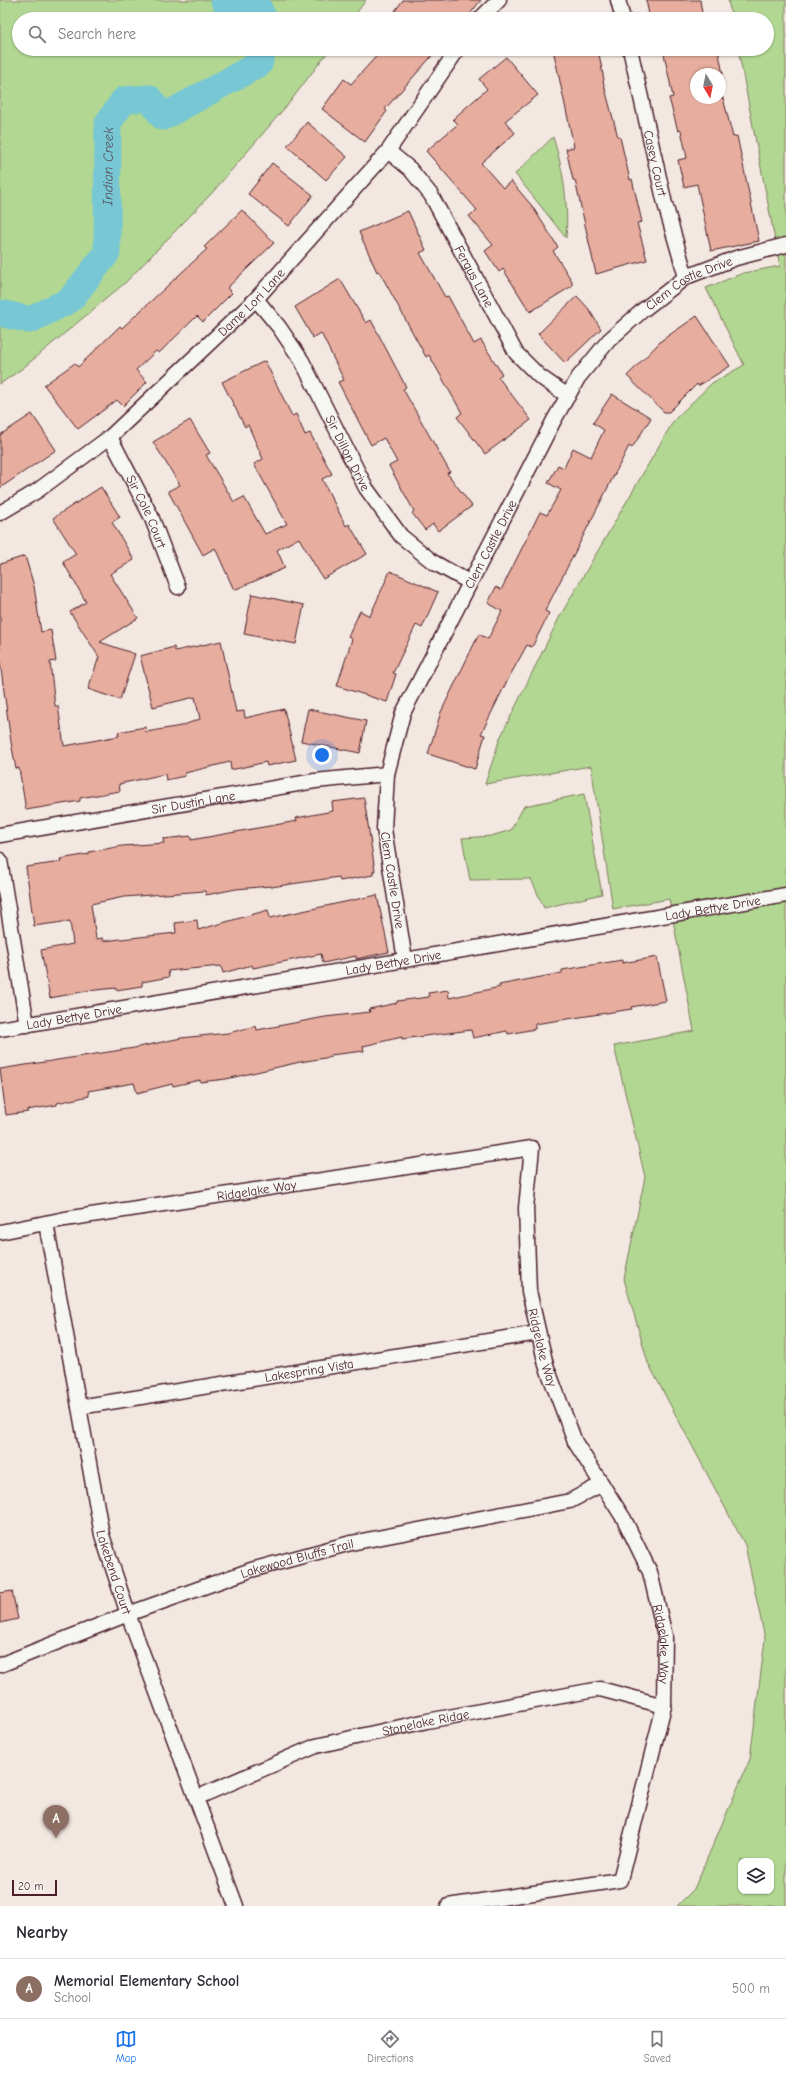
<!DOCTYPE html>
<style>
:root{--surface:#fff;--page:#f7f7f7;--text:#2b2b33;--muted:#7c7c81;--line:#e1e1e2;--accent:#1a73e8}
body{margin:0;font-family:"Comic Neue",sans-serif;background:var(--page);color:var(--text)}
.controls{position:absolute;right:12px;bottom:12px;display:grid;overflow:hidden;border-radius:8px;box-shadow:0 1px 3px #0004}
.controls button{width:36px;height:36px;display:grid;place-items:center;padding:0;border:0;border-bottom:1px solid var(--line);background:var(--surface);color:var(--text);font:20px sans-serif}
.compass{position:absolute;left:690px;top:68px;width:36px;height:36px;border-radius:50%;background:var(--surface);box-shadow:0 1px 3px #0004;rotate:170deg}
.scale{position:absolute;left:12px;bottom:10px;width:45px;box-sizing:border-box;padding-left:4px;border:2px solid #4a1f2b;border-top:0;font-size:11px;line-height:14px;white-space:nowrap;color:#4a1f2b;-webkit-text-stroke:3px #f6f6f2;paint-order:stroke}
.you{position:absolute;left:322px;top:755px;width:14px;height:14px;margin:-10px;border:3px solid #fff;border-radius:50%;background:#1a73e8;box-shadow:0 0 0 6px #1a73e833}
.badge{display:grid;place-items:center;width:26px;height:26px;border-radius:50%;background:var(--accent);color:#fff;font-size:13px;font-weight:700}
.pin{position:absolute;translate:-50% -33px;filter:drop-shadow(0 1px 2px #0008)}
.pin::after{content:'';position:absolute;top:21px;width:14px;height:12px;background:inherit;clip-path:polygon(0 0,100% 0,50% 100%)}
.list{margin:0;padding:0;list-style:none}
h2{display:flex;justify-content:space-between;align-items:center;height:52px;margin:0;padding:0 16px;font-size:17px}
h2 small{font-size:13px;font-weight:400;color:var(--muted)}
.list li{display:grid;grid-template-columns:26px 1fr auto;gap:12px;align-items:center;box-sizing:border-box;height:60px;padding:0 16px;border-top:1px solid var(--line)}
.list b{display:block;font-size:15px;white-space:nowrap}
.list p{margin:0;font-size:13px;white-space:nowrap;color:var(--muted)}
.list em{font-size:13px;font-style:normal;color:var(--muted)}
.icon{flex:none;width:22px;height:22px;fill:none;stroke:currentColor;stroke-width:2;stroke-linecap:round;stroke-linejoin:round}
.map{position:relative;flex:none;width:786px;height:1906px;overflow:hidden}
.search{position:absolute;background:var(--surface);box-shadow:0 1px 3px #0004;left:12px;right:12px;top:12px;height:44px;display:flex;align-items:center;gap:10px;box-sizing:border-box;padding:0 14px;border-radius:22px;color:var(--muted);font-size:15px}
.sheet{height:112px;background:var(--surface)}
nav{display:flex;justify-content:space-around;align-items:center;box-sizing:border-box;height:56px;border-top:1px solid var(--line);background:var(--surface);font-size:11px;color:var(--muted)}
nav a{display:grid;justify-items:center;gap:2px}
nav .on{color:var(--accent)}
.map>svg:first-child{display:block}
</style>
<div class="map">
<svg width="786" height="1906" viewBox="0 0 786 1906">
<rect width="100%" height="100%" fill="#f3e8e1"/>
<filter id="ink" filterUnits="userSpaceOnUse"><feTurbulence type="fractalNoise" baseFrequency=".025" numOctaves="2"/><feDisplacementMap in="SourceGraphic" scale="8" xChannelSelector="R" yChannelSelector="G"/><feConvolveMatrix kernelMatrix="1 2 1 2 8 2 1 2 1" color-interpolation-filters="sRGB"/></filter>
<g filter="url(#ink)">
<!-- green -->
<path fill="#b1d792" stroke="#7e7b5e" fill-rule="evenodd" d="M0,0H366L352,19H19V49H330L289,103L212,193L125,283L23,368L0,384Z
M728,0H786V1906H677L694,1889L750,1759L765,1639L745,1545L648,1363L624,1279L645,1177L614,1046L694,1031L669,899L613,909L591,766L485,784L500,738L560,616L674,420L712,383L744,365L706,288L743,273L780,266L738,49H767V19H732ZM741,1861H771V1891H741Z
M553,137C563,167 569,206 566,238L515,174Z
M584,794L602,894L544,908L531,879L470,880L462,838L491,836L511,830L524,806Z"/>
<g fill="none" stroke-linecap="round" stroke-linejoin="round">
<!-- river -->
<g stroke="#78c7d5" stroke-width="27">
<path d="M224,0L230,11L257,5L264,19"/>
<path id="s1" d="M0,313L30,320L70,300L107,253L108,123L124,100L149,98L163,117L259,64L263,49"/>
</g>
</g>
<!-- building -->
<path fill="#e7ae9f" stroke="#4a1f2b" d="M403,0H481L466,19H389Z
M646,0H700L703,19H650Z
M383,49H438L385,109L387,111L365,142L322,109L344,79L351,84Z
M553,49H598L604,80L603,81L618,137H620L630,180L632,179L642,222L637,223L647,260L596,274L575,180H573L566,149L574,147Z
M663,49H718L723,74H696V98H723L733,137L737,136L759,241L711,251L697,184L684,187L678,160L687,158L681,130L678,131L669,98L673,97Z
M506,57L538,95L505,121L515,133L481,163L503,188L511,181L532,206L558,247L553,251L572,281V286L530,312L503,269L499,272L485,251L493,245L469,216L477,210L426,151L458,124L453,119L487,89L479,79Z
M307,122L347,157L326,180L287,146Z
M272,163L313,195L289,226L248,194Z
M242,210L274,243L227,288L232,293L203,322L197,316L159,353L156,351L136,370L147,382L123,406L117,400L78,429L44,385L75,363L78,367L120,326L122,328L207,249L204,247Z
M408,211L426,250L420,253L445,297L448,296L474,344L481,340L502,374L498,377L531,420L485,454L457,417L462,413L429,355L426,357L379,271L377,272L359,232Z
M340,279L366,323L371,320L406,387L403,389L450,472L447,473L472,506L438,531L433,524L425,530L412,513L414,511L389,466L397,462L384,438L371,445L338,382L344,380L321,333L313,338L295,307Z
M577,296L588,308L601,329L565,363L538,334Z
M697,316L730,366L698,386L697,384L669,412H664L627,376L662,340Z
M265,361L292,416L296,414L305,435L310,433L332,474L322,479L346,526L349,524L367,554L323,579L299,538L277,550L285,568L234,590L215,548L203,555L168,491L180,485L153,442L190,420L210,453L206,455L234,502L244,497L265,534L287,524L254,464L263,459L248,425L245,427L222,382Z
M612,394L651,418L632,448L629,446L545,611L549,613L532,647L527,645L507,681L481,734L485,735L475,769L428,754L441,712L479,634L488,639L502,611L488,603L496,587L501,590L540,512L547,515L561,490L548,483L558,465L564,468L573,448L591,457L604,430L593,423Z
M32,414L56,450L0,488V435Z
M101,487L120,517L112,522L134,560L110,574L138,618L100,642L135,654L120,700L88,689L99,657L70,612L86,602L63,562L76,554L53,518Z
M25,556L34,586L41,632L51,630L56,661L50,662L55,706H58L64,746L119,736L118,732L145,727L146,732L181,726L200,719L195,697L153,707L140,656L174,647L175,651L221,641L236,712L244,711L245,718L284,709L296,760L267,766L266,762L231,770L230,762L185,773V776L166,780L165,774L119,784L120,791L80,798V801L26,810L19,768L16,769L11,742L0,662V564Z
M390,571L438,592L422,628L416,625L393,673L396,674L387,702L337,686L352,639L348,637L360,611L370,616Z
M252,594L304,605L296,644L244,634Z
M308,709L366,721L360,753L301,741Z
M364,798L375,871H373V875L340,881L339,877L271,887V886L236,889L206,895L205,891L124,897L91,904L96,939L103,938V941L176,933L175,923L197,920L198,930L268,910L270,918L377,895L389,952L356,959V956L323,963L321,954L253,968L252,965L223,973L221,966L168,971L169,977L142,982V986L116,990V988L76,992L77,993L50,998L41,950L73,944L70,921L34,926L26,867L61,862L60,859L89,854V852L122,846L164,843L163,839L191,836V840L297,821L296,818L333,811L332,802Z
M657,957L666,1001L631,1007L632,1009L535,1024V1029L508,1034L507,1031L473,1038L471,1030L402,1039V1037L363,1046L364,1051L330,1055L331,1057L300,1062L226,1079L200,1082V1080L173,1086L172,1084L137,1093L134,1083L88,1091L89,1096L57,1103V1105L27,1110L28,1112L6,1115L0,1069L134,1048L181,1038L228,1033L256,1026L257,1030L325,1017L370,1012L369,1009L397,1003V1001L429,997L428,993L448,990L449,998L500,987L499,985L562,973V970L622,960V963Z
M12,1591L18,1619L0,1623V1593Z"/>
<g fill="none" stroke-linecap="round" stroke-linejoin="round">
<!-- street casing -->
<g stroke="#4a1f2b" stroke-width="17">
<g id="street">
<path d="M618,0L623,19"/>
<path d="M480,19L499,0"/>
<path id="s2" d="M630,49L665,204L686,277"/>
<path id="s3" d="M388,151L410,169L431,195L516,353L539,376L568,396"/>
<path id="s4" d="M256,299L279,327L302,361L366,488L401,536L433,562L469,582"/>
<path id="s5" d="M110,437L151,516L178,587"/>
<path id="s6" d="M0,513L37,491L110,437L256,299L388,151L458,49"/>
<path id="s7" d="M0,835L315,781L387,774"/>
<path d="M0,860L27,1025"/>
<path id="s8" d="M405,960L384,829L387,774L403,713L554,420L578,378L609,340L643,310L686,277L736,258L786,245"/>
<path id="s9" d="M0,1029L786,895"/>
<path id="s10" d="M46,1223L102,1535L128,1614L236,1906"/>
<path id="s11" d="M0,1232L65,1219L532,1148L526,1208L529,1291L546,1365L575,1442L624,1519L650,1572L665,1636L664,1706L620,1880L448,1906"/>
<path id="s12" d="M79,1407L538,1333"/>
<path id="s13" d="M0,1665L128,1614L251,1570L351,1543L570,1501L602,1484"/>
<path id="s14" d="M196,1798L316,1746L427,1721L600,1689L664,1706"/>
</g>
</g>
<!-- street -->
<use href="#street" stroke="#f6f6f2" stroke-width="14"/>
</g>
</g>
<g text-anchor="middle" stroke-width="3" stroke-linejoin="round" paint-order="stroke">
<!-- street labels -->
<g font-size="13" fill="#4a1f2b" stroke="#f6f6f2">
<text dy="5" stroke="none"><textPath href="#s2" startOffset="117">Casey Court</textPath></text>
<text dy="5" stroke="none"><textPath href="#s3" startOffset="154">Fergus Lane</textPath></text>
<text dy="5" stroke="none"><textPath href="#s8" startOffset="777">Clem Castle Drive</textPath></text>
<text dy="5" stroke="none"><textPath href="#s6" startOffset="329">Dame Lori Lane</textPath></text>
<text dy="5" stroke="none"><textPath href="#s4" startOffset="180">Sir Dillon Drive</textPath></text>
<text dy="5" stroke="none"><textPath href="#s5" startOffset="83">Sir Cole Court</textPath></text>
<text dy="5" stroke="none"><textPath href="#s8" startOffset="441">Clem Castle Drive</textPath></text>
<text dy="5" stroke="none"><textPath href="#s7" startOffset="196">Sir Dustin Lane</textPath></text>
<text transform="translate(393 880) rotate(81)" y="5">Clem Castle Drive</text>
<text dy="5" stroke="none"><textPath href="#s9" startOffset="723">Lady Bettye Drive</textPath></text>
<text dy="5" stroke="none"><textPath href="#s9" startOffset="399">Lady Bettye Drive</textPath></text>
<text dy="5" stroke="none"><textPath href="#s9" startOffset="75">Lady Bettye Drive</textPath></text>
<text dy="5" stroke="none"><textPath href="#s11" startOffset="260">Ridgelake Way</textPath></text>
<text dy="5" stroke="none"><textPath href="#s11" startOffset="740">Ridgelake Way</textPath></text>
<text dy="5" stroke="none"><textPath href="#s12" startOffset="233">Lakespring Vista</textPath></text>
<text dy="5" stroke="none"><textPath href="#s13" startOffset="316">Lakewood Bluffs Trail</textPath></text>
<text dy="5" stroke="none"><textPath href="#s10" startOffset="356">Lakebend Court</textPath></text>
<text dy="5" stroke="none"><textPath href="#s11" startOffset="1064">Ridgelake Way</textPath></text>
<text dy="5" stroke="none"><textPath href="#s14" startOffset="243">Stonelake Ridge</textPath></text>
</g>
<!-- water labels -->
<g font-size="14" font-style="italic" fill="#58515e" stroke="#f6f6f2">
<text dy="5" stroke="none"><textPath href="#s1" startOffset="222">Indian Creek</textPath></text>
</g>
</g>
</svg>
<div class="controls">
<button><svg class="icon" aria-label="layers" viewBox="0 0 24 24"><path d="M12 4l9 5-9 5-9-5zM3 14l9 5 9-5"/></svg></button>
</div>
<svg class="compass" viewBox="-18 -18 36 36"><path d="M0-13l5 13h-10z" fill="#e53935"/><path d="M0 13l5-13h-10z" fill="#7c7c81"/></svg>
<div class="scale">20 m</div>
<div class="you"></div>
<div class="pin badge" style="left:56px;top:1838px;background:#8d6e63">A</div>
<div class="search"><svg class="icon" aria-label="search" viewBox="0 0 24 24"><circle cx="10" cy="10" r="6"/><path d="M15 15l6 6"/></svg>Search here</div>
</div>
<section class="sheet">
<h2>Nearby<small></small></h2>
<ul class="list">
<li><span class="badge" style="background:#8d6e63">A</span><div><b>Memorial Elementary School</b><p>School</p></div><em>500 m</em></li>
</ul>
</section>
<nav>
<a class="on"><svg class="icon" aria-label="map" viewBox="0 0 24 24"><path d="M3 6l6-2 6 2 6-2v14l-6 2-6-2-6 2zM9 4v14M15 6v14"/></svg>Map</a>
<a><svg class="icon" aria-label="directions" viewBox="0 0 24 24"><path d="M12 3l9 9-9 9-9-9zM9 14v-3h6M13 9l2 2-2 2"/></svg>Directions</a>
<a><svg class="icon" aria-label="saved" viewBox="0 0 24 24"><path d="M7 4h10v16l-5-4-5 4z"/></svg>Saved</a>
</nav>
